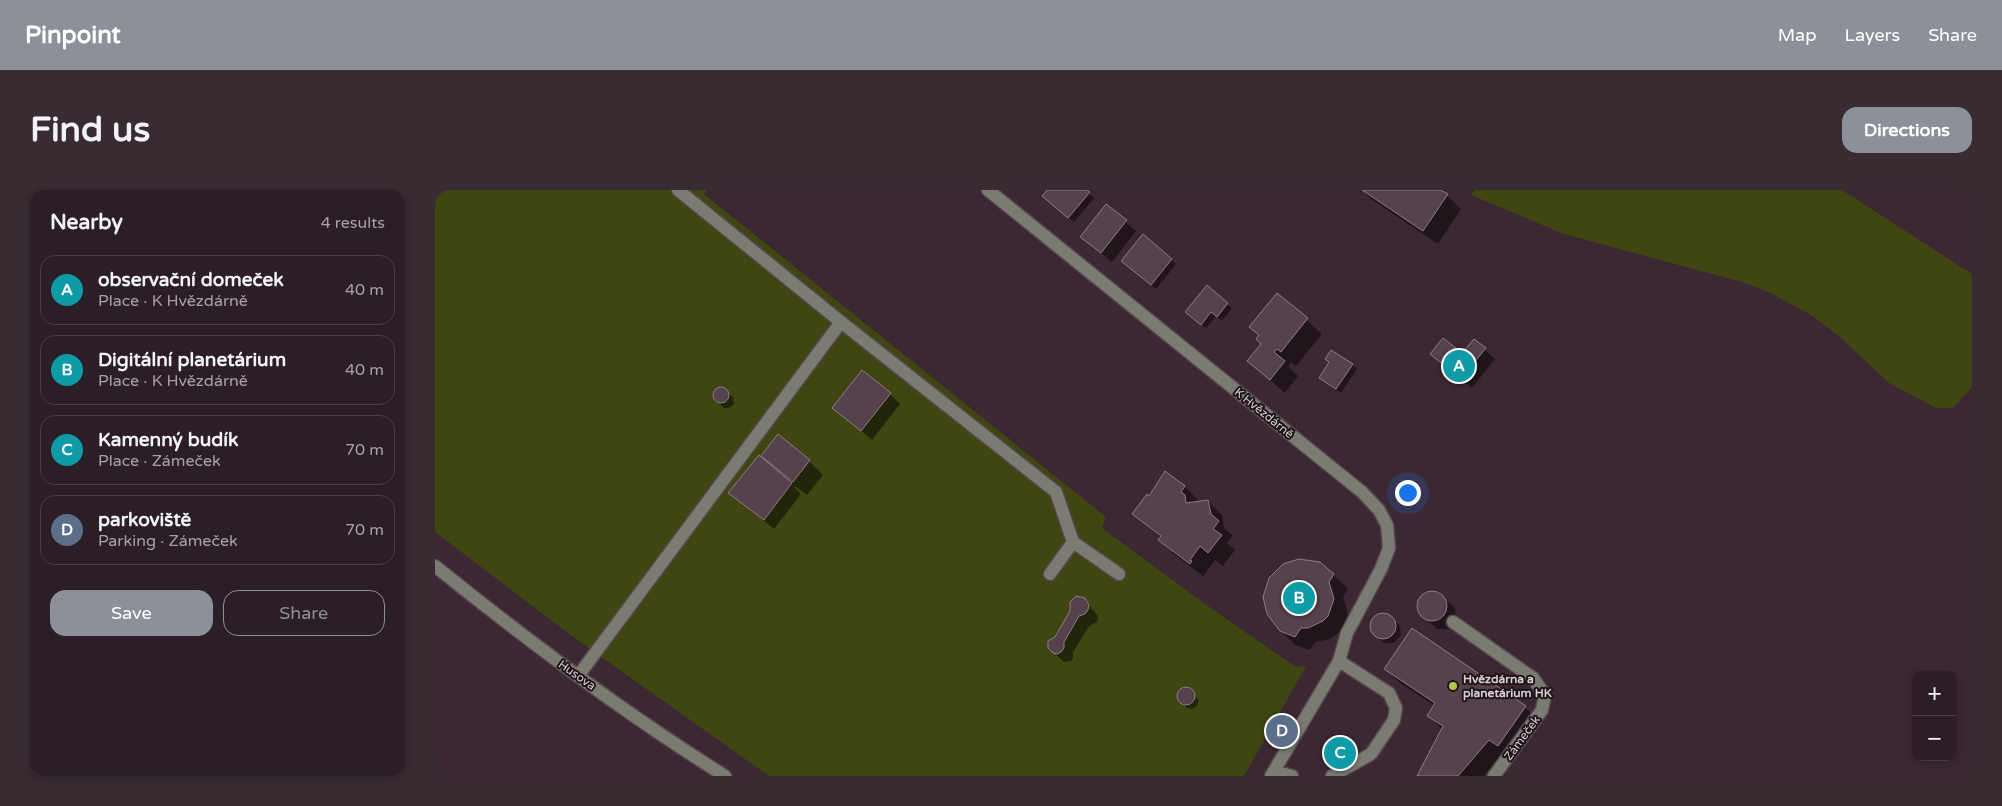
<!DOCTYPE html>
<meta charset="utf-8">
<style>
:root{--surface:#2c1e26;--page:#382b32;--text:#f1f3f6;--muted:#a6a2a7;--line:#483c43;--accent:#8c9099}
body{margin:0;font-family:"Varela Round",sans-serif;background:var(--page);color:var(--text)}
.controls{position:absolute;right:15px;bottom:15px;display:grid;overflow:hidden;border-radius:10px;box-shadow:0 2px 8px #0003}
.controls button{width:45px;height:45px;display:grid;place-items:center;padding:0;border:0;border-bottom:1px solid var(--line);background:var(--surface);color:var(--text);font:25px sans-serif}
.you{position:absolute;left:972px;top:302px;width:18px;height:18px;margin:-12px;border:4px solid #fff;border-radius:50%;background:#1a73e8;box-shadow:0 0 0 8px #1a73e833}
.badge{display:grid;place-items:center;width:32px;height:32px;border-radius:50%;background:var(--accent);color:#fff;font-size:16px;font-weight:700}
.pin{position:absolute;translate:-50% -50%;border:2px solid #fff;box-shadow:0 1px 5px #0006}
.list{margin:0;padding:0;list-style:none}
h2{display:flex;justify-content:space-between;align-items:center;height:65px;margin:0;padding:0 20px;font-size:21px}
h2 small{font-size:16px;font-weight:400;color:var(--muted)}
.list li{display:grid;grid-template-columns:32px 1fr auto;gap:15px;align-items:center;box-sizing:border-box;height:70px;margin:0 10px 10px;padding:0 10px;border:1px solid var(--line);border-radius:15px}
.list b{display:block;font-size:19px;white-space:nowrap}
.list p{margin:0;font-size:16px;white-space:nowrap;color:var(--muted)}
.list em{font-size:16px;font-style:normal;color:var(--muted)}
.actions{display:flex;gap:10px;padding:15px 20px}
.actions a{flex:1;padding:11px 0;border:1px solid var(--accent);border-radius:15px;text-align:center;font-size:18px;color:var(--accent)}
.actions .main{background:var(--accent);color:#fff}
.map{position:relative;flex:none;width:1537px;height:586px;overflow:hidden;border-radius:15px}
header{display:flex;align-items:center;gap:30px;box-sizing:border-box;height:70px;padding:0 25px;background:var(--accent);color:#fff}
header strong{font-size:24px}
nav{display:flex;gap:28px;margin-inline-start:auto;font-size:18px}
.intro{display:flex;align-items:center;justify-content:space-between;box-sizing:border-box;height:120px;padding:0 30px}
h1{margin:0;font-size:35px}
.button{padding:12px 22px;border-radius:15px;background:var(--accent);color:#fff;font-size:18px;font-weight:700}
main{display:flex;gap:30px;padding:0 30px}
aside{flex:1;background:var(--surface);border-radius:15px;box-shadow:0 2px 8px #0003}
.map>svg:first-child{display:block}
</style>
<header>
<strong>Pinpoint</strong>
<nav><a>Map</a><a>Layers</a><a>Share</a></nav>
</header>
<div class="intro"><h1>Find us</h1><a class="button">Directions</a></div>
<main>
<aside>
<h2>Nearby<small>4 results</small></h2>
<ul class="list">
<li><span class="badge" style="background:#0f9aa8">A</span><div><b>observační domeček</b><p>Place · K Hvězdárně</p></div><em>40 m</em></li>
<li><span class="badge" style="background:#0f9aa8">B</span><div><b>Digitální planetárium</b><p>Place · K Hvězdárně</p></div><em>40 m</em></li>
<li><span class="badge" style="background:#0f9aa8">C</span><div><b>Kamenný budík</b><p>Place · Zámeček</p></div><em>70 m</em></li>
<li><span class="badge" style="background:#5c6f8a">D</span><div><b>parkoviště</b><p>Parking · Zámeček</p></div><em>70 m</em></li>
</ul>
<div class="actions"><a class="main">Save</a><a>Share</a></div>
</aside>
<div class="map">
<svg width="1537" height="586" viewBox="0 0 1537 586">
<rect width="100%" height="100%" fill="#3b2832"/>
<!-- green -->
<path fill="#3f4612" d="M0,0H272L269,4L671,327L667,338L770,414L861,477L871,476L809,586H334L141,449L0,342Z
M1040,0H1407L1537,84V197L1518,218H1501L1454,193L1405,147L1376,125L1334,102L1307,92L1129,44L1036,5Z"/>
<!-- shadow -->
<path fill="#0007" d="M614,0H650L659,8L639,32L608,6Z
M927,0H1011L1009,3L1026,19L1003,54L936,9Z
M671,15L701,41L677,72L647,47Z
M737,70L741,74L721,99L693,75Z
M842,104L887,144L861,176L856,172L853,176L863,186L850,203L814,171L827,154L825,146L815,137Z
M792,114L797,118L787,131L781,126L771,138L757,127Z
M1039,150L1060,169L1037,198L997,164L1027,165Z
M917,175L922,179L906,203L886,188Z
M288,198L298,207L299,214L294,218H289L280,209V203L283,199Z
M455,204L465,214L437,250L399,218Z
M327,266L374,271L388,285L372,305L360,296L359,297L366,304L339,339L295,303L334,273Z
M730,282L750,297L765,312L773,311L787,325L789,338L798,346L792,353L800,360L788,376L780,370L769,385V387L739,364L725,350L726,348L699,324L714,308Z
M898,385L913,399L908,407L913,424L907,440L895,449L880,452L875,460L860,455L846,440Z
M996,402L1005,404L1020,418L1021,430L1014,439H1002L985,422L984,417L986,408Z
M648,408L663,426L662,432L654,436L638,462V468L636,471L629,472L614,458Z
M943,425H953L965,436L966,445L959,453H949L937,442V433Z
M951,479L1090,517L1104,531L1068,563L1049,586H983L1007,539L994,526L1000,516L965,493Z
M751,498L755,500L764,511L762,516L757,519L752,518L743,508L745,501Z"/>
<!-- building -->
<path fill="#56424c" stroke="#917a85" d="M612,0H652L655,2L633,28L607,6Z
M927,0H1006L1013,4L988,41Z
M671,14L692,30L666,63L645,47Z
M708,44L737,69L716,95L686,71Z
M772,95L793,113L782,127L776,122L766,135L750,122Z
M842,103L873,128L846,162L842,159L839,162L850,171L835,190L812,171L826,154L821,149L824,145L814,137Z
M1008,148L1027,163L1039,149L1051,158L1026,189L995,164Z
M896,160L918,174L901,199L884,188L894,172L890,169Z
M427,180L456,203L426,241L397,218Z
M278 205a8 8 0 1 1 16 0a8 8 0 1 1-16 0Z
M343,244L375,270L358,292L326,266Z
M324,265L357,293L329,330L293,303Z
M730,281L750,296L746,302L750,305L751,313L773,310L776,324L784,331L778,339L787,345L773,363L765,356L755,370L757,371L755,374L723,350L726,346L697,324L712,304L714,306Z
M864,369L885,372L899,384L894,392L899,409L893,426L888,431L873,438H866L860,447L845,441L832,424L828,407L834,388L848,374Z
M982 416a15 15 0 1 1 30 0a15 15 0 1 1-30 0Z
M641,406L650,408L654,415L653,420L650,424L644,426L629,452V458L626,462L622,464L618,463L613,458V451L620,447L635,421V412Z
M935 436a13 13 0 1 1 26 0a13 13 0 1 1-26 0Z
M977,438L1091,516L1063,556L1054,550L1023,586H982L1008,536L992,526L1000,513L949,479Z
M742 506a9 9 0 1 1 18 0a9 9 0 1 1-18 0Z"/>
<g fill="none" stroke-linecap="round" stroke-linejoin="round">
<!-- minor casing -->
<g stroke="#58464f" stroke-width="15">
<path id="minor" d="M553,0L927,302L944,320L952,335L954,358L946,379L912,443L904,471L836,586
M406,132L621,302L638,352L684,384
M0,376C93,451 189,523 290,586
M615,384L638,352
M1018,432L1098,488L1110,505L1107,520L1059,586
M143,486L406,132L243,0
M839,581L857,586
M897,586L936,564L959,530L961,518L954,503L904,471"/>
</g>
<!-- minor -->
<use href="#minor" stroke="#7a7c72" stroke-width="12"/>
</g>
<!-- markers -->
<circle fill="#b3c24b" stroke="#1d1418" stroke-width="2" cx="1018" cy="496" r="5"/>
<g text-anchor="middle" stroke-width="4" stroke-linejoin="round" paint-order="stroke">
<!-- street labels -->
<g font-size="12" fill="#dacdd3" stroke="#1d1418">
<text transform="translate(829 223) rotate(39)" y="4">K Hvězdárně</text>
<text transform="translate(142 485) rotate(35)" y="4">Husova</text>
<text transform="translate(1087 548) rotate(-54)" y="4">Zámeček</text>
</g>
<!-- poi labels -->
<g font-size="12" font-weight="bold" fill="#dacdd3" stroke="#1d1418" text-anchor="start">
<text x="1028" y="493">Hvězdárna a<tspan x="1028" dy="14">planetárium HK</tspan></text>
</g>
</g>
</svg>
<div class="controls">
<button>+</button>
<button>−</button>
</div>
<div class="you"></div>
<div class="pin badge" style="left:1024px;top:176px;background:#0f9aa8">A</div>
<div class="pin badge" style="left:864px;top:408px;background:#0f9aa8">B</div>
<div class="pin badge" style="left:905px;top:563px;background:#0f9aa8">C</div>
<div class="pin badge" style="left:847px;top:541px;background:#5c6f8a">D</div>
</div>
</main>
